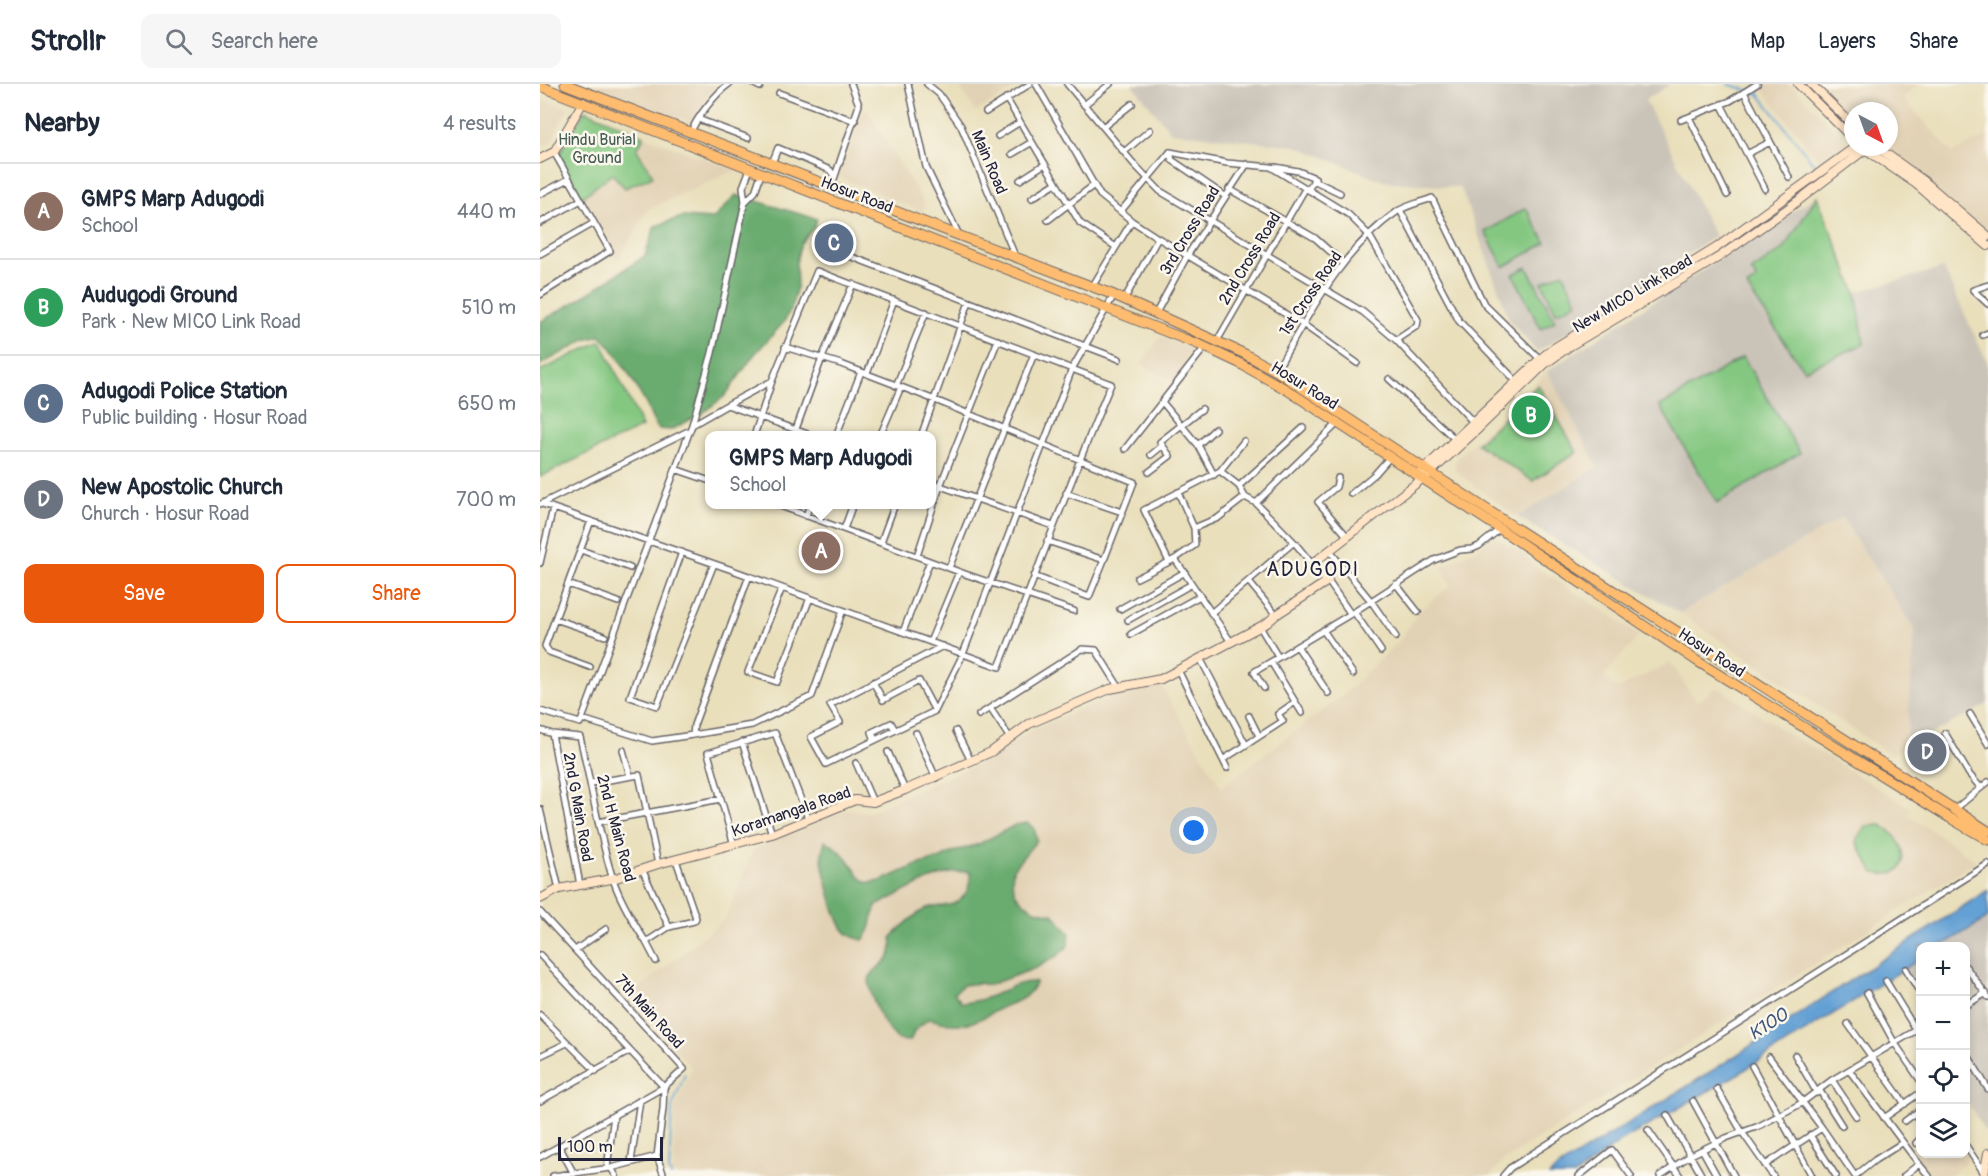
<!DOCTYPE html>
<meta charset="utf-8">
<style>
:root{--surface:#fff;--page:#f6f6f7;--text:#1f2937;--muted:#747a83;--line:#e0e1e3;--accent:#ea580c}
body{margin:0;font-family:Pangolin,sans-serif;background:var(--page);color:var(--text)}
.controls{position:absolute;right:18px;bottom:18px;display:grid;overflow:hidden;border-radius:12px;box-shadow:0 3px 9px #0003}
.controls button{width:54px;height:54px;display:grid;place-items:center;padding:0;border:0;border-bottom:2px solid var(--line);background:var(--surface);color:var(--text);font:30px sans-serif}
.compass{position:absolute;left:1304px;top:18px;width:54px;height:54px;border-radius:50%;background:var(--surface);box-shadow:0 3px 9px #0003;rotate:139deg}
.scale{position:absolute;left:18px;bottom:15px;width:105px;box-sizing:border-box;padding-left:6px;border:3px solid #22223b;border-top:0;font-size:16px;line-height:21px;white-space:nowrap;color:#22223b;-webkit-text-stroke:4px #fbf7ec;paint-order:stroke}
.you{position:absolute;left:654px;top:747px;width:21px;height:21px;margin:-15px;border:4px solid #fff;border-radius:50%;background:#1a73e8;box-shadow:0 0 0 9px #1a73e833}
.badge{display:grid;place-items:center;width:39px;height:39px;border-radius:50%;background:var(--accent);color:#fff;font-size:20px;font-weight:700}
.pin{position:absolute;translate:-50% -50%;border:3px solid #fff;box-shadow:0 2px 6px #0006}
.popup{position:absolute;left:165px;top:347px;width:231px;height:78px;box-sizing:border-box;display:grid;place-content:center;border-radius:12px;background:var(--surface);filter:drop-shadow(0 2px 4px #0005);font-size:20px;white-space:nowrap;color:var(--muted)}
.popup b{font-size:22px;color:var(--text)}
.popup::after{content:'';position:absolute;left:50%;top:100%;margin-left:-12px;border:12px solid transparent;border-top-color:var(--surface)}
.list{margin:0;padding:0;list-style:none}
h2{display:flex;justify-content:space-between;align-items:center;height:78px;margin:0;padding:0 24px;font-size:26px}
h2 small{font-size:20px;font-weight:400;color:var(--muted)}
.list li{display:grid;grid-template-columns:39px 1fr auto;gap:18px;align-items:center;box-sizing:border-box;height:96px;padding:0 24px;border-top:2px solid var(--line)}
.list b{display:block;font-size:22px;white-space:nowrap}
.list p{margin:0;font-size:20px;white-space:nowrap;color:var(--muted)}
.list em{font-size:20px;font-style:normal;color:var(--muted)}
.actions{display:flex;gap:12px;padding:18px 24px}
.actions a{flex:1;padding:14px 0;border:2px solid var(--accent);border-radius:12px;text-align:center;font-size:21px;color:var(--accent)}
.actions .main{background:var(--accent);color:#fff}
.icon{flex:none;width:33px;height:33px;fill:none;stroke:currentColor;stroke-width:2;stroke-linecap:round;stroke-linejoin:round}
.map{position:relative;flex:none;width:1448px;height:1092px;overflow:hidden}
header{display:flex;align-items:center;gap:36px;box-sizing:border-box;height:84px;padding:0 30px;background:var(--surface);border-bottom:2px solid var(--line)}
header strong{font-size:28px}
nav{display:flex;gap:33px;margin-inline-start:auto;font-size:21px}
.search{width:420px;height:54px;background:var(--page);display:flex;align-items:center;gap:15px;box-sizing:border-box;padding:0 21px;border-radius:12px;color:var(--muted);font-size:22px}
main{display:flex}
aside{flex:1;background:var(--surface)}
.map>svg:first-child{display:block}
</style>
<header>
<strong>Strollr</strong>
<div class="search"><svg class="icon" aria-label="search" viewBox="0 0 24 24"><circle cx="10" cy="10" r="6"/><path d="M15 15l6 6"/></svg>Search here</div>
<nav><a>Map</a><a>Layers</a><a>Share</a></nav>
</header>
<main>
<aside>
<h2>Nearby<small>4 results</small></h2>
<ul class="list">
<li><span class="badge" style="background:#8d6e63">A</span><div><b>GMPS Marp Adugodi</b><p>School</p></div><em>440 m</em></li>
<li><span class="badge" style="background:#2e9e5b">B</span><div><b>Audugodi Ground</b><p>Park · New MICO Link Road</p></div><em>510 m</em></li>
<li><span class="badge" style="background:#5c6f8a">C</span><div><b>Adugodi Police Station</b><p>Public building · Hosur Road</p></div><em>650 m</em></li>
<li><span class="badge" style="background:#6b7280">D</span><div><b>New Apostolic Church</b><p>Church · Hosur Road</p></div><em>700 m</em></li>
</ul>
<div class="actions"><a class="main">Save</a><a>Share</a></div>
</aside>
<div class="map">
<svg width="1448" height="1092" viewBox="0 0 1448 1092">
<rect width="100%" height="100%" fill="#fbf7ec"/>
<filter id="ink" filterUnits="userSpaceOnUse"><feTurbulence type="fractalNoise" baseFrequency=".0167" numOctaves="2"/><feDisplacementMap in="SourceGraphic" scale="12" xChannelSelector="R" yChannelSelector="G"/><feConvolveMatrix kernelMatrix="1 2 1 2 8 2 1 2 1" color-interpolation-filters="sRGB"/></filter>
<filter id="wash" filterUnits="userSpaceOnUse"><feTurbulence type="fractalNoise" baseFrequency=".008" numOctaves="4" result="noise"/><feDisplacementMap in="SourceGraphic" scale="24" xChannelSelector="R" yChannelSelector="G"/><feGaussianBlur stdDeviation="1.35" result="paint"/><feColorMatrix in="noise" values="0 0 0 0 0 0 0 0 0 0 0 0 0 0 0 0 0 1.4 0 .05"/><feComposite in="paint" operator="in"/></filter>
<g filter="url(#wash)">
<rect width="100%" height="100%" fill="#e9dfbb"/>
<!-- built -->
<path fill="#e2d2b5" d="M48,0H175L152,39Z
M418,0H482L436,28Z
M1227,0H1250L1308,60L1282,80L1221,4Z
M1278,0H1378L1363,14L1412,69L1448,52V150L1343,63H1349V27H1313V35Z
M0,14L28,24L11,58L0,64Z
M325,23L386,122L382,128L299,93Z
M104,52L196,86L108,125L78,176L41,114L72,90L112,92L97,66Z
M621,252L656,266L635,297L600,280Z
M1007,287L1058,383L977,433L915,387L914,378Z
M1302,434L1375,546L1366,663L1351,671L1140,529Z
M955,452L986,472L993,481L1100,551L1064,592L1078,605L1130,578L1157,618L1177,603L1227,636L1372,725L1367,730L1437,777L963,1077L950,1092H133L135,1024L152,984L88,913L185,835L213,766L308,725L329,728L455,672L494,645L581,608L621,602L681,703L802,612L859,557L878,528L911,501L901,483L939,464Z
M1380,1062V1070H1426V1065L1431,1073L1411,1092H1391L1372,1070Z"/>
<!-- industrial -->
<path fill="#cac3b8" d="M592,0H1131L1105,16L1175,152L997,268L970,237L921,104L843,97L756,62L631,48Z
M1277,112L1316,208L1403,184L1448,280V620L1366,663L1375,546L1302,434L1140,529L977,433L1058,383L1007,287Z
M1448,834V1047L1445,1048L1426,1015V862H1401Z
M1380,875V914L1362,886Z"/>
<!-- green -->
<path fill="#84c781" stroke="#53745e" stroke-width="1.5" d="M45,26L104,52L97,66L113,92L85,104L72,90L41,114L18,72Z
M1277,112L1316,209L1324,260L1264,286L1207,203L1217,195L1211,187L1244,165Z
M986,124L1006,159L964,183L945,148Z
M987,183L1015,237L1001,245L973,190Z
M1023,188L1037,219L1016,229L1002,198Z
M61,257L102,343L0,393V287Z
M1203,273L1260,369L1177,419L1120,322Z
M998,301L1037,368L993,397L937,360Z
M1338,740C1366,750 1379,798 1334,789L1317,759L1318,753L1327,742Z"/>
<!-- forest -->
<path fill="#6bac6f" stroke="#466755" stroke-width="1.5" d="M196,111L277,135L274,143L261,159L258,170L256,179L257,203L251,225L244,238L214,271L185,312L161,330L131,346L119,345C112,338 110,329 106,320C95,301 76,265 60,252L45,256L0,281V238L38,216L105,172L115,142L142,133L173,135Z
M487,739L494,744L497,756L473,785L472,798L476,810L484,819L495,826L513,830L530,850L527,863L517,872L496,884L449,901L438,899L423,901L414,909L422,919C430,918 438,917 446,914C464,908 476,897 496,898C485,920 474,916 455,927C440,935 434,940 416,940C407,941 398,936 388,935L375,946L370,957L358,956C353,950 347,944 343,937C338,930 326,900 330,893C340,877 356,878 351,854C362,842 372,832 387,824C392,822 396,823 401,822C422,821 431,808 430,788C401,784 362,810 336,822C330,837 334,843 323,856C315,854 308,852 303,845C296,836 281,782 282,771C282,766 284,761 285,757C296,763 305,771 312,781C319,791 317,793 329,799L341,797L377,781L401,774L413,768L439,760L475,741Z"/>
<!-- water -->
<path fill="#63a0d4" stroke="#426188" stroke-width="1.5" d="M1448,806V834L1401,862H1380V875L1198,990L1083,1056L1034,1092H1009L1017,1084L1189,976Z"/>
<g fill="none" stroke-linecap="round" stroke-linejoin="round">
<!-- stream -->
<path stroke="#63a0d4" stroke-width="2" d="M1188,0L1219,10L1277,84
M131,1092L129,1087L132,1023L145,990"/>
</g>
</g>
<g filter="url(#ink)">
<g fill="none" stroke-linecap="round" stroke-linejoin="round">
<!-- street casing -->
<g stroke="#686468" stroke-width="8">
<path id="street" d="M214,0L220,3
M368,0L386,83L419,151
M387,0L399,10L421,42L475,172
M496,0L560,111L592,137L618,154L764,241L817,279
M527,0L593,79L620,107L823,228L856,256L934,339
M1204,8L1249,93
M239,9L315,37
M466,14L540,139L576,163
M1181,20L1225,105
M544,21L570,0
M446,28L490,0
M1149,33L1187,111
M158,35L208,54
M1141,36L1190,17L1217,0
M563,43L592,20
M151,48C157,33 176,9 189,0
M458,52L480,38
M584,68L610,46
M630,68L687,79L731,83L808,130L829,151L878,236L877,242L856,256
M630,68L632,76L685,112
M472,70L492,58
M1207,70L1230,58
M232,79L238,64L290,86L294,92
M735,83L758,87L775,94L768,106
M480,96L505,80
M773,96L800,109
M292,101L319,21L311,0
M689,105L775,154L803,179
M0,110L29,95
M492,114L516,99
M205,118L215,108L221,90
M860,126L919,237L978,299
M581,127L630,68
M508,136L554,101
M0,139L41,116
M0,170L54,139
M307,171L579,275
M1448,201L1433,206L1448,220
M552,203L592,137
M0,211L70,167L14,68
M584,216L618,154
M616,229L647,172L707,80
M1443,251L1448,249
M677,257L765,105
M245,263L301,280L395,316L594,398L564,476L507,457
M736,287C769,230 802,165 858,127C868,121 882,118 892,114L944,220L1002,277
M327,290L354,216
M849,295L916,356
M356,302L386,228
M623,319L658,361L674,391
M187,321L232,297
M152,341L187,321L273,352
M256,345L282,274L313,200
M296,352L321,288
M340,352L361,303
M381,352L429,218
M658,361L675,345
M585,365L665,263
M611,371L622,362
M135,385L170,397
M680,387L699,402L705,413L716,419L754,458L772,480
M609,388L630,372L620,358L662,325
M798,394L796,403L778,418L807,452
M392,399L513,442
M699,402L763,344
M526,409L582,428
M811,410L835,390L850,373
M716,419L798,339
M1,420L148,347
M2,420L195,487L459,583C497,489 531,394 571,300L277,187L232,297L214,352
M235,420L425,490L534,527
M266,432L270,420
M654,444L678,434L705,413
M304,445L313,420
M341,458L355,420
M41,466L90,484
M789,466L831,517L856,553
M142,468L90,613L117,622L174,480
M377,472L400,402L458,256
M635,475L655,461L654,444L638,408
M629,478L604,426L680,387L704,357
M0,479L13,424
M409,484L494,270
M209,492L154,641L153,651L212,641L272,612L303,526
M494,492L549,513L564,476
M597,494L635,475L691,558
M788,497L810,529
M709,498L736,531
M28,500L78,518
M856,500L878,528
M242,504L208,588L237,598L270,514
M580,525L645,488
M814,528L841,567
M671,529L754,458
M15,535L65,552
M588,536L652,500
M720,543L738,573
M783,546L813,590
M363,548L390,477
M591,550L660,512
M390,558L419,488
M403,562L290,621L300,638L271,653L286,680L395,627L423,570L532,285L574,211
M757,562L788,609
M660,574L706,661L684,675
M731,578L762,629
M50,583L9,568L5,562L51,437
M638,586L687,684
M333,598L343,616L379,597L395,627
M724,604L714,588L814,528L894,476L920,466L932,465L939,462L960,445
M450,624L470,654
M0,627L40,639L42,635L152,341L172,269L205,118L203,103L210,85
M1430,630L1448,660
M439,631L542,565L556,566L579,603
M709,632L719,652
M42,635L112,657L153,651
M0,646L12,650L40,653C51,699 58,747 72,792C79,815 93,838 106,858L129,843L102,785
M416,647L431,677
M376,649L396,694
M1405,649L1429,690L1440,703
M12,650L40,801
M335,656L332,648L351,639L355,646
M202,658L232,750
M706,661L743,637L738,630L755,618
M83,666L90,692
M348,668L365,706
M316,679L333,718
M51,699L99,691L118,780
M0,725L19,805
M1414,726L1448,698
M58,738L181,715
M194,761L168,669L235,649L268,734
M0,828L144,985L124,1003L123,1025L117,1072L124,1092
M129,843L154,837L156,834L136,776
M106,858L116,877
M35,866L66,845
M0,871L124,1003L0,1073
M1426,883L1448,913
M1366,885L1380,909
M1346,897L1376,946
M1327,909L1354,958L1380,996
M1428,920L1446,909
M0,931L56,987
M1308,940L1365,1020
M1426,968L1448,1005
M1255,971L1277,1009
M0,972L27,959
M1229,973L1282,1044L1315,1092
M1212,982L1272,1092
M1309,986L1379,1080
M1292,996L1316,1032
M1177,1005L1202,1048L1233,1092
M1280,1007L1302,1042
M0,1017L90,967
M1153,1017L1194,1092
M1127,1031L1162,1092
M1344,1034L1380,1009
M1365,1037L1380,1026
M1108,1046L1140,1092
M1270,1051L1296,1092
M1376,1059L1380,1055
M19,1062L34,1090
M1426,1062L1444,1089
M1163,1067L1177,1092
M91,1078L100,1016
M1225,1081L1282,1044
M67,1084L74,1031
M71,1084L76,1092
M13,1092L71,1084L117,1072
M963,1092L970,1084L1448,780
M1039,1092L1072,1066L1091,1092
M1120,1092L1151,1071L1186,1054L1219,1042L1260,1020L1292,996L1380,944
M1315,1092L1335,1076L1362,1059
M1364,1092L1379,1080L1389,1092"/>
</g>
<!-- secondary casing -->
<g stroke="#686468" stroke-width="10">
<path id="secondary" d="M1258,0L1313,55
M1271,0L1313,41
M1322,63L1376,100L1448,162
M1337,63L1384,97L1448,152
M0,75L14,68L43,18
M881,388L1000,275L1014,264L1176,164L1315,63
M0,815L19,805L76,794L118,780L232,750L315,716L333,718L365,706L451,668L489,640L570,605L621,595L727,539L736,531L788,497L772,480L891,388L939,344L1005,280L1030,262L1179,173L1250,123L1328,63
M1444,1092L1448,1069"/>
</g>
<!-- primary casing -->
<g stroke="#686468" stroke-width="11">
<path id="primary" d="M25,0L574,211L705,270L736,287L960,434L1448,747
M0,2L665,263L699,279L747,306L960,445L1157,577L1410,734L1448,756"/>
</g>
<!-- street -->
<use href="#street" stroke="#fff" stroke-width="5"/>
<!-- secondary -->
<use href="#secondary" stroke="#ffe4c6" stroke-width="8"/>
<!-- primary -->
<use href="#primary" stroke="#febc70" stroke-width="9"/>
</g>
</g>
<g text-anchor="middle" stroke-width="5" stroke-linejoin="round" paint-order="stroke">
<!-- park labels -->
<g font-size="16" fill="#445c54" stroke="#fbf7ec">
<text x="57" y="61">Hindu Burial<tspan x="57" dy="18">Ground</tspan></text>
</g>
<!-- street labels -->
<g font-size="16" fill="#22223b" stroke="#fbf7ec">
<text transform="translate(450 78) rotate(67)" y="6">Main Road</text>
<text transform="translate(317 110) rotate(21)" y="6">Hosur Road</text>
<text transform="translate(649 146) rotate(-59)" y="6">3rd Cross Road</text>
<text transform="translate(709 174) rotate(-59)" y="6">2nd Cross Road</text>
<text transform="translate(770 209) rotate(-56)" y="6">1st Cross Road</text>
<text transform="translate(1092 209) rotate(-31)" y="6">New MICO Link Road</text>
<text transform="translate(765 301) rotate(32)" y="6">Hosur Road</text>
<text transform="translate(1172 568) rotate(33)" y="6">Hosur Road</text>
<text transform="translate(39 723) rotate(80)" y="6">2nd G Main Road</text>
<text transform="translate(251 727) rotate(-19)" y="6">Koramangala Road</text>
<text transform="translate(77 744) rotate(75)" y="6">2nd H Main Road</text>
<text transform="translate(110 927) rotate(48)" y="6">7th Main Road</text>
</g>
<!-- water labels -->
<g font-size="18" font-style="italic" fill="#3c5478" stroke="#fbf7ec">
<text transform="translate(1228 940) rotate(-33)" y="6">K100</text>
</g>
<!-- quarter labels -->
<g font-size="20" letter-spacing="1.5" fill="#22223b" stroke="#fbf7ec">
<text x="773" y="492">ADUGODI</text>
</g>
</g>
</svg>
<div class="controls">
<button>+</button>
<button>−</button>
<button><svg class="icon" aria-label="locate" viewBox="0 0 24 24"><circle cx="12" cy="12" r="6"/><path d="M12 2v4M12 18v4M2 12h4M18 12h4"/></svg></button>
<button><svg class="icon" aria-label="layers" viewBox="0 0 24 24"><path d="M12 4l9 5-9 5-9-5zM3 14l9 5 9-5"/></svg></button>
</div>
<svg class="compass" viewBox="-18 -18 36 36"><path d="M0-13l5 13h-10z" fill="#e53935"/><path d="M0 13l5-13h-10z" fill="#747a83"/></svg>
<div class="scale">100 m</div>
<div class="you"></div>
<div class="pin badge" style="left:281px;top:467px;background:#8d6e63">A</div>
<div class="popup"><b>GMPS Marp Adugodi</b>School</div>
<div class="pin badge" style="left:991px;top:331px;background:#2e9e5b">B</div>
<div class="pin badge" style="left:294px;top:159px;background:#5c6f8a">C</div>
<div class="pin badge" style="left:1387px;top:668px;background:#6b7280">D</div>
</div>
</main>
